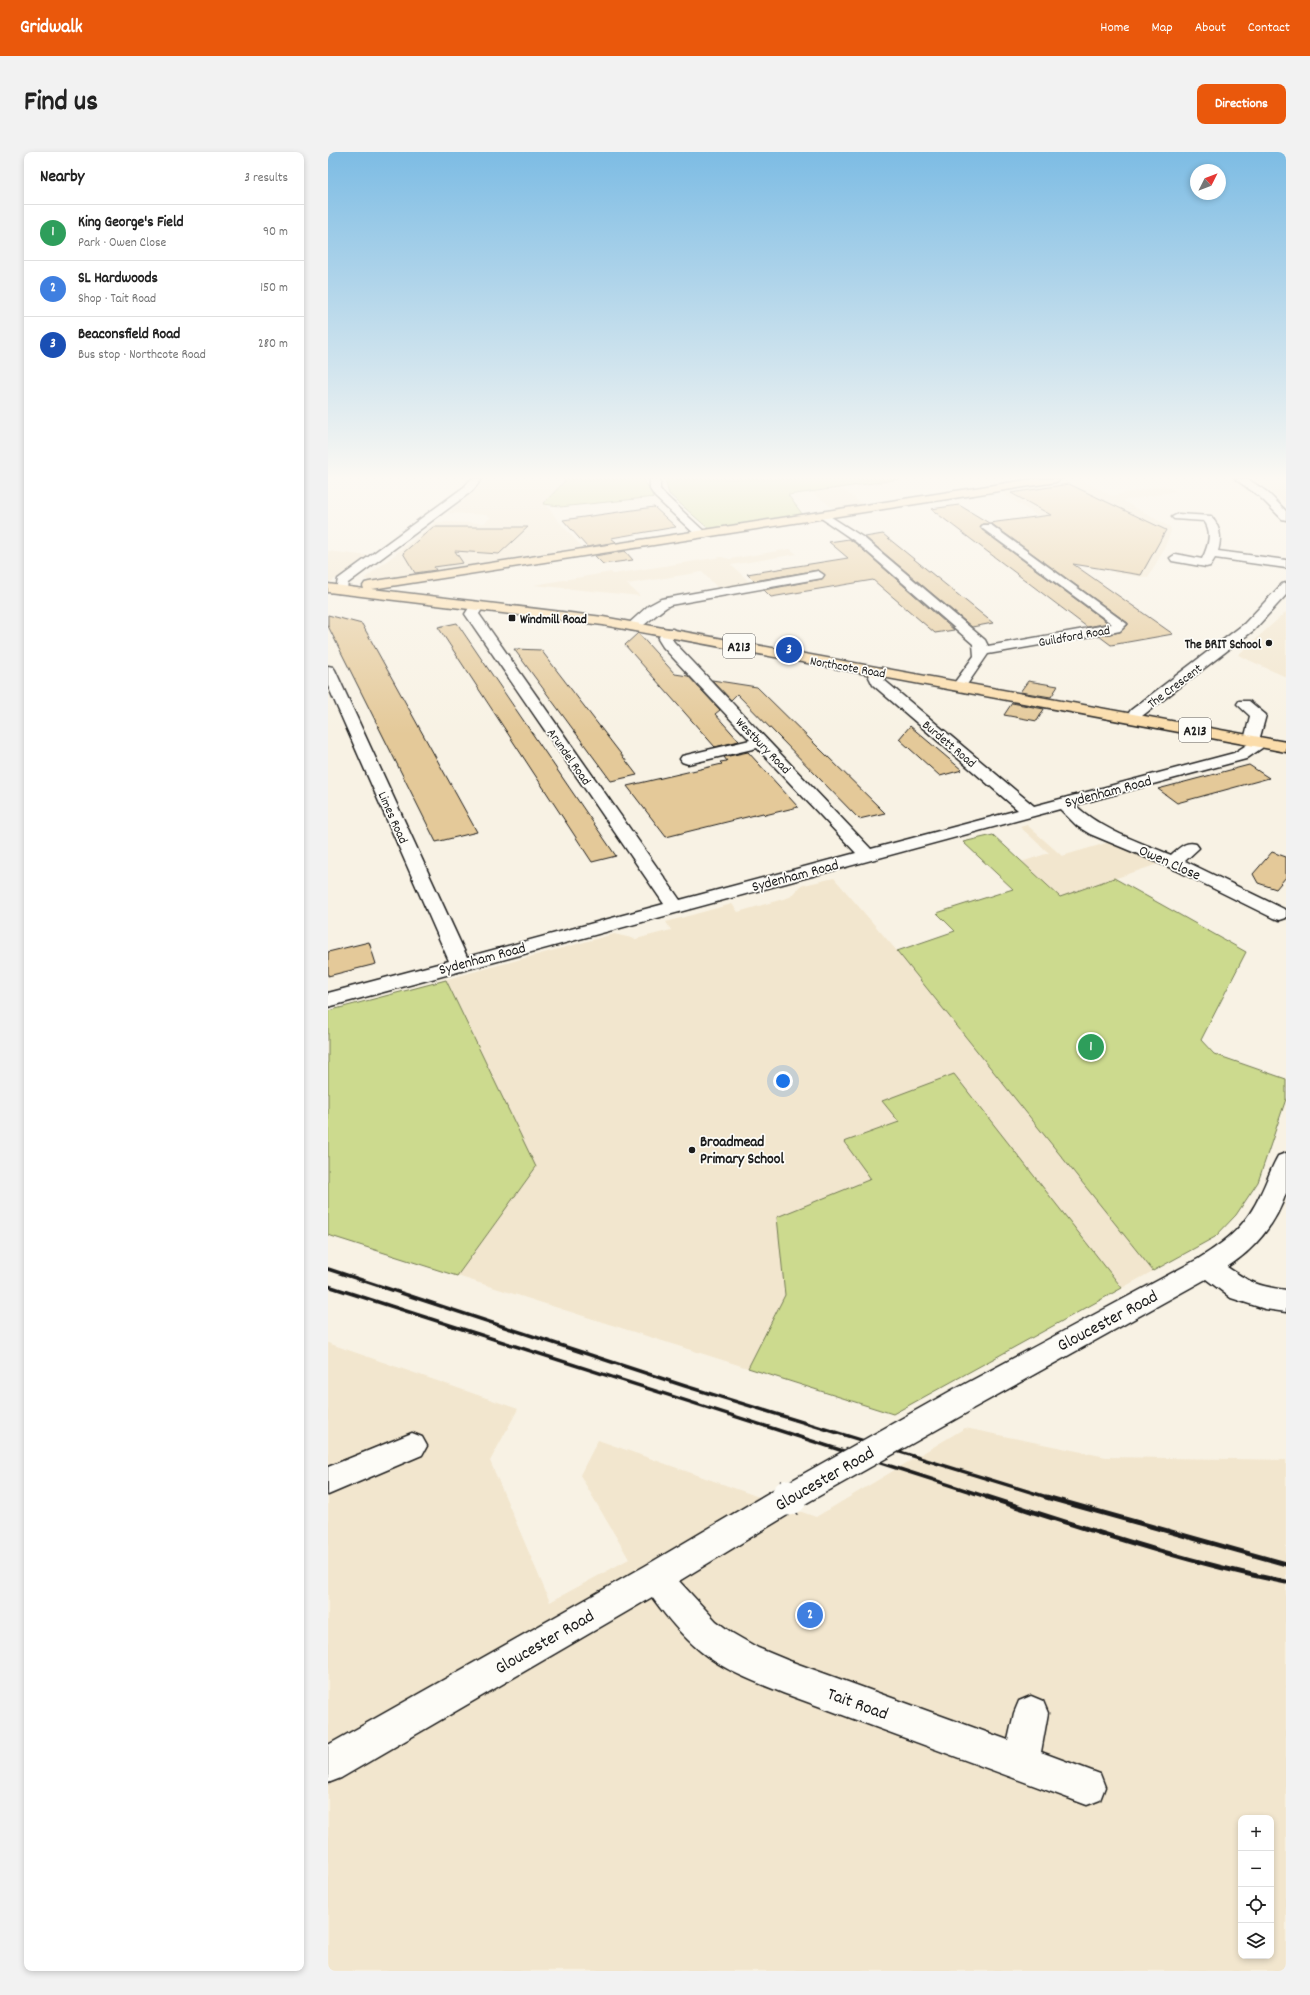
<!DOCTYPE html>
<meta charset="utf-8">
<style>
:root{--surface:#fff;--page:#f2f2f2;--text:#222;--muted:#767676;--line:#e0e0e0;--accent:#ea580c}
body{margin:0;font-family:Dekko,sans-serif;background:var(--page);color:var(--text)}
.controls{position:absolute;right:12px;bottom:12px;display:grid;overflow:hidden;border-radius:8px;box-shadow:0 2px 6px #0003}
.controls button{width:36px;height:36px;display:grid;place-items:center;padding:0;border:0;border-bottom:1px solid var(--line);background:var(--surface);color:var(--text);font:20px sans-serif}
.compass{position:absolute;left:862px;top:12px;width:36px;height:36px;border-radius:50%;background:var(--surface);box-shadow:0 2px 6px #0003;rotate:48deg}
.you{position:absolute;left:455px;top:929px;width:14px;height:14px;margin:-10px;border:3px solid #fff;border-radius:50%;background:#1a73e8;box-shadow:0 0 0 6px #1a73e833}
.badge{display:grid;place-items:center;width:26px;height:26px;border-radius:50%;background:var(--accent);color:#fff;font-size:13px;font-weight:700}
.pin{position:absolute;translate:-50% -50%;border:2px solid #fff;box-shadow:0 1px 4px #0006}
.list{margin:0;padding:0;list-style:none}
h2{display:flex;justify-content:space-between;align-items:center;height:52px;margin:0;padding:0 16px;font-size:17px}
h2 small{font-size:13px;font-weight:400;color:var(--muted)}
.list li{display:grid;grid-template-columns:26px 1fr auto;gap:12px;align-items:center;box-sizing:border-box;height:56px;padding:0 16px;border-top:1px solid var(--line)}
.list b{display:block;font-size:15px;white-space:nowrap}
.list p{margin:0;font-size:13px;white-space:nowrap;color:var(--muted)}
.list em{font-size:13px;font-style:normal;color:var(--muted)}
.icon{flex:none;width:22px;height:22px;fill:none;stroke:currentColor;stroke-width:2;stroke-linecap:round;stroke-linejoin:round}
.map{position:relative;flex:none;width:958px;height:1819px;overflow:hidden;border-radius:8px}
header{display:flex;align-items:center;gap:24px;box-sizing:border-box;height:56px;padding:0 20px;background:var(--accent);color:#fff}
header strong{font-size:19px}
nav{display:flex;gap:22px;margin-inline-start:auto;font-size:14px}
.intro{display:flex;align-items:center;justify-content:space-between;box-sizing:border-box;height:96px;padding:0 24px}
h1{margin:0;font-size:28px}
.button{padding:10px 18px;border-radius:8px;background:var(--accent);color:#fff;font-size:14px;font-weight:700}
main{display:flex;gap:24px;padding:0 24px}
aside{flex:1;background:var(--surface);border-radius:8px;box-shadow:0 2px 6px #0003}
.map>svg:first-child{display:block}
</style>
<header>
<strong>Gridwalk</strong>
<nav><a>Home</a><a>Map</a><a>About</a><a>Contact</a></nav>
</header>
<div class="intro"><h1>Find us</h1><a class="button">Directions</a></div>
<main>
<aside>
<h2>Nearby<small>3 results</small></h2>
<ul class="list">
<li><span class="badge" style="background:#2e9e5b">1</span><div><b>King George's Field</b><p>Park · Owen Close</p></div><em>90 m</em></li>
<li><span class="badge" style="background:#3f7fe0">2</span><div><b>SL Hardwoods</b><p>Shop · Tait Road</p></div><em>150 m</em></li>
<li><span class="badge" style="background:#1a4fb4">3</span><div><b>Beaconsfield Road</b><p>Bus stop · Northcote Road</p></div><em>280 m</em></li>
</ul>
</aside>
<div class="map">
<svg width="958" height="1819" viewBox="0 0 958 1819">
<rect width="100%" height="100%" fill="#f8f2e4"/>
<filter id="ink" filterUnits="userSpaceOnUse"><feTurbulence type="fractalNoise" baseFrequency=".025" numOctaves="2"/><feDisplacementMap in="SourceGraphic" scale="8" xChannelSelector="R" yChannelSelector="G"/><feConvolveMatrix kernelMatrix="1 2 1 2 8 2 1 2 1" color-interpolation-filters="sRGB"/></filter>
<g filter="url(#ink)">
<!-- built -->
<path fill="#f2e6ce" fill-rule="evenodd" d="M161,327H239L215,351L219,353L228,366L254,395L88,422L42,429L36,427L108,370L156,371L163,365L159,364V363L120,361Z
M752,327L784,344L836,333L848,339L795,349L842,375L843,379L836,397L820,426L787,421L728,376L673,340Z
M924,327H958V352L940,337Z
M512,336L536,353L507,358L484,340Z
M462,397L469,402L403,413L422,430L390,436L374,420L299,432L312,444L206,433L283,420L285,422L393,405L402,407Z
M0,399L33,403H40L3,430L0,429Z
M958,460V525L910,503Z
M699,673L734,704L782,690L833,711L732,745L693,710L721,701L692,675Z
M506,726L569,799L825,1119L565,1262L0,1083V859L286,782L308,787L343,778L338,770L404,752L410,760L462,745L472,734Z
M0,1191L190,1257L162,1309L222,1450L301,1407L252,1323L270,1288L488,1365L637,1276L778,1305L958,1308V1819H0ZM913,1666H943V1804H913Z"/>
<!-- green -->
<path fill="#ccda8e" stroke="#747b55" d="M239,327H315L327,345L232,355V354L215,352Z
M337,327H574L460,343L475,363L381,377L341,342Z
M665,683L732,745L786,726L918,800L873,888L886,902L958,927V947L930,1030L908,1063L887,1085L825,1119L569,799L627,779L609,761L685,737L635,690Z
M118,828L208,1015L129,1124L0,1083V859Z
M626,922L794,1136L565,1262L420,1216L457,1143L449,1065L543,1027L516,990L571,970L554,949Z"/>
<!-- building -->
<path fill="#e4c999" stroke="#1c1c1c" d="M741,332L838,378L813,423L745,412L845,482L783,493L771,484L792,480L800,473V471L664,372H655L652,374L654,378L780,471L759,475L603,357L631,353L661,371L723,363L683,341Z
M326,355L348,375L283,386L288,390L259,395L235,368Z
M105,375H200L171,402L127,399L135,411L106,415L108,418L87,421L75,401Z
M555,382L665,471L644,475L537,385Z
M521,387L527,391L626,478L607,481L545,428L443,445L436,438L494,427L497,423L490,418L426,429L419,422L520,406L501,390Z
M297,399L305,408L275,412L267,404Z
M0,463L34,472L149,680L108,690L0,474Z
M129,471L150,502L288,704L264,710L110,475Z
M310,481L347,522L360,524L392,558L387,562L411,589L387,595L297,493Z
M186,497L213,498L309,623L283,629Z
M384,528L429,535L557,661L531,667L409,542L403,548Z
M700,529L730,534L723,545L692,540Z
M684,551L716,557L709,569L676,563Z
M582,574L634,618L612,624L571,587Z
M420,600L470,655L437,663L435,661L338,685L299,634L394,612L392,610L399,609L396,605Z
M921,613L941,626L849,651L830,637Z
M944,700L958,705V725L948,737L930,731L925,722Z
M41,790L48,812L0,824V800Z"/>
<g fill="none" stroke-linecap="round" stroke-linejoin="round">
<!-- minor casing -->
<g stroke="#1c1c1c" stroke-width="3">
<path id="minor" d="M143,327H154L144,339L20,431L18,441H10L8,438L10,427L136,335Z
M322,327H332V337L335,341L378,381L380,383L378,385H370L327,345L322,337Z
M907,327H920L939,340L958,359V368L954,367L931,344Z
M497,361L536,386L657,488L660,494L784,472L655,377L653,375L655,373H663L799,472L792,479L787,480L660,502L636,537H626L624,534L646,504L645,492L528,390L493,366L491,364Z
M850,362L883,364C892,375 894,385 890,399L958,408V416L887,406L882,414L878,415L844,409L842,406L848,402L874,407C880,395 885,380 876,369L846,367L844,365Z
M490,419L496,423L494,426L342,453C330,460 320,471 310,477C307,478 303,478 300,477L298,474L320,454L333,447Z
M958,431V443L926,478L814,564L810,569H800L797,566L803,558L916,472L954,432Z
M149,450L156,454L151,462L352,748L528,701L429,596L360,612L354,610L352,607L354,604L422,588L335,495L330,487L335,477H345L347,480L344,487L346,490L543,697L690,658L545,533L541,525L544,516H554L556,519V528L706,654L906,601L920,592L916,588L922,564L909,552L911,549H921L938,563L932,585L937,589L934,596L918,607L747,653C774,678 809,689 843,703C851,696 857,689 868,692L871,696L857,709L958,758V766L952,768L945,766L848,718L762,682L749,674L732,657L0,855V841L121,809L0,534V514L5,515L7,518L139,805L336,752L137,462L144,451Z
M958,1001C958,1013 958,1030 958,1041C948,1072 926,1098 899,1115C923,1131 929,1134 958,1138V1160L937,1157L903,1146L878,1127L644,1257L634,1260L624,1257L620,1248L624,1239L870,1107C900,1088 918,1074 933,1041C939,1029 943,1016 950,1004Z
M84,1281L94,1285L99,1294L94,1303L0,1343V1315Z
M460,1332L471,1336L475,1346L471,1356L351,1429L388,1469L404,1481L430,1496L459,1508L680,1588L686,1561L691,1549L703,1544L715,1549L720,1561L713,1600L772,1622L777,1635L772,1648L759,1653L455,1541C430,1531 403,1521 380,1505C358,1489 340,1467 324,1445L13,1626L0,1631V1593L317,1414L449,1336Z"/>
</g>
<!-- major casing -->
<g stroke="#1c1c1c" stroke-width="3">
<path id="major" d="M705,327H733L728,330L44,437L275,465L958,590V600L275,473L0,440V432L36,437L35,434L37,431L41,430Z"/>
</g>
<!-- minor -->
<use href="#minor" fill="#fdfcf7" fill-rule="evenodd"/>
<!-- major -->
<use href="#major" fill="#fbddab" fill-rule="evenodd"/>
<!-- rail-far1 -->
<path stroke="#1c1c1c" stroke-width="3.5" d="M0,1117L357,1234L722,1346
M0,1134L662,1346"/>
<!-- rail -->
<path stroke="#1c1c1c" stroke-width="5" d="M659,1345C757,1376 856,1410 958,1430
M718,1345L958,1412"/>
<!-- minor-bridge-far1 casing -->
<g stroke="#1c1c1c" stroke-width="30" stroke-linecap="butt">
<path id="minor-bridge-far1" d="M460,1346L634,1248"/>
</g>
<!-- minor-bridge casing -->
<g stroke="#1c1c1c" stroke-width="38" stroke-linecap="butt">
<path id="minor-bridge" d="M460,1346L462,1345"/>
</g>
<!-- minor-bridge-far1 -->
<use href="#minor-bridge-far1" stroke="#fdfcf7" stroke-width="27"/>
<!-- minor-bridge -->
<use href="#minor-bridge" stroke="#fdfcf7" stroke-width="35"/>
</g>
</g>
<!-- sky -->
<linearGradient id="sky" x2="0" y2="1"><stop stop-color="#7dbce4"/><stop offset="0.56" stop-color="#fcf9f3"/><stop offset="1" stop-color="#fcf9f3" stop-opacity="0"/></linearGradient>
<rect width="958" height="582" fill="url(#sky)"/>
<!-- markers -->
<g fill="#1c1c1c" stroke="#fdfcf7" stroke-width="1.5">
<rect x="180" y="462" width="8" height="8" rx="2"/>
<circle cx="941" cy="491" r="4"/>
<circle cx="364" cy="998" r="4"/>
</g>
<g text-anchor="middle" stroke-width="3.5" stroke-linejoin="round" paint-order="stroke">
<!-- far-poi labels -->
<g font-size="13" font-weight="bold" fill="#1c1c1c" stroke="#fdfcf7" text-anchor="start">
<text x="192" y="471">Windmill Road</text>
<text x="933" y="496" text-anchor="end">The BRIT School</text>
</g>
<!-- far-street labels -->
<g font-size="13" fill="#1c1c1c" stroke="#fdfcf7">
<text transform="translate(746 483) rotate(-10)" y="5">Guildford Road</text>
<text transform="translate(520 514) rotate(10)" y="5">Northcote Road</text>
<text transform="translate(846 533) rotate(-37)" y="5">The Crescent</text>
<text transform="translate(622 591) rotate(40)" y="5">Burdett Road</text>
<text transform="translate(436 593) rotate(46)" y="5">Westbury Road</text>
<text transform="translate(242 604) rotate(55)" y="5">Arundel Road</text>
<text transform="translate(66 665) rotate(66)" y="5">Limes Road</text>
</g>
<!-- shield labels -->
<g fill="#fdfcf7" stroke="#605f5e" stroke-width="1">
<rect x="395" y="482" width="32" height="24" rx="3"/>
<rect x="851" y="566" width="32" height="24" rx="3"/>
</g>
<g font-size="14" font-weight="bold" fill="#1c1c1c">
<text x="411" y="499">A213</text>
<text x="867" y="583">A213</text>
</g>
<!-- street labels -->
<g font-size="15" fill="#1c1c1c" stroke="#fdfcf7">
<text transform="translate(780 639) rotate(-15)" y="5">Sydenham Road</text>
<text transform="translate(842 710) rotate(24)" y="5">Owen Close</text>
<text transform="translate(467 723) rotate(-15)" y="5">Sydenham Road</text>
<text transform="translate(154 806) rotate(-15)" y="5">Sydenham Road</text>
</g>
<!-- poi labels -->
<g font-size="15" font-weight="bold" fill="#1c1c1c" stroke="#fdfcf7" text-anchor="start">
<text x="372" y="994">Broadmead<tspan x="372" dy="17">Primary School</tspan></text>
</g>
<!-- near-street labels -->
<g font-size="18" fill="#1c1c1c" stroke="#fdfcf7">
<text transform="translate(779 1168) rotate(-28)" y="6">Gloucester Road</text>
<text transform="translate(496 1326) rotate(-30)" y="6">Gloucester Road</text>
<text transform="translate(216 1489) rotate(-30)" y="6">Gloucester Road</text>
<text transform="translate(530 1551) rotate(20)" y="6">Tait Road</text>
</g>
</g>
</svg>
<div class="controls">
<button>+</button>
<button>−</button>
<button><svg class="icon" aria-label="locate" viewBox="0 0 24 24"><circle cx="12" cy="12" r="6"/><path d="M12 2v4M12 18v4M2 12h4M18 12h4"/></svg></button>
<button><svg class="icon" aria-label="layers" viewBox="0 0 24 24"><path d="M12 4l9 5-9 5-9-5zM3 14l9 5 9-5"/></svg></button>
</div>
<svg class="compass" viewBox="-18 -18 36 36"><path d="M0-13l5 13h-10z" fill="#e53935"/><path d="M0 13l5-13h-10z" fill="#767676"/></svg>
<div class="you"></div>
<div class="pin badge" style="left:763px;top:895px;background:#2e9e5b">1</div>
<div class="pin badge" style="left:482px;top:1463px;background:#3f7fe0">2</div>
<div class="pin badge" style="left:461px;top:498px;background:#1a4fb4">3</div>
</div>
</main>
